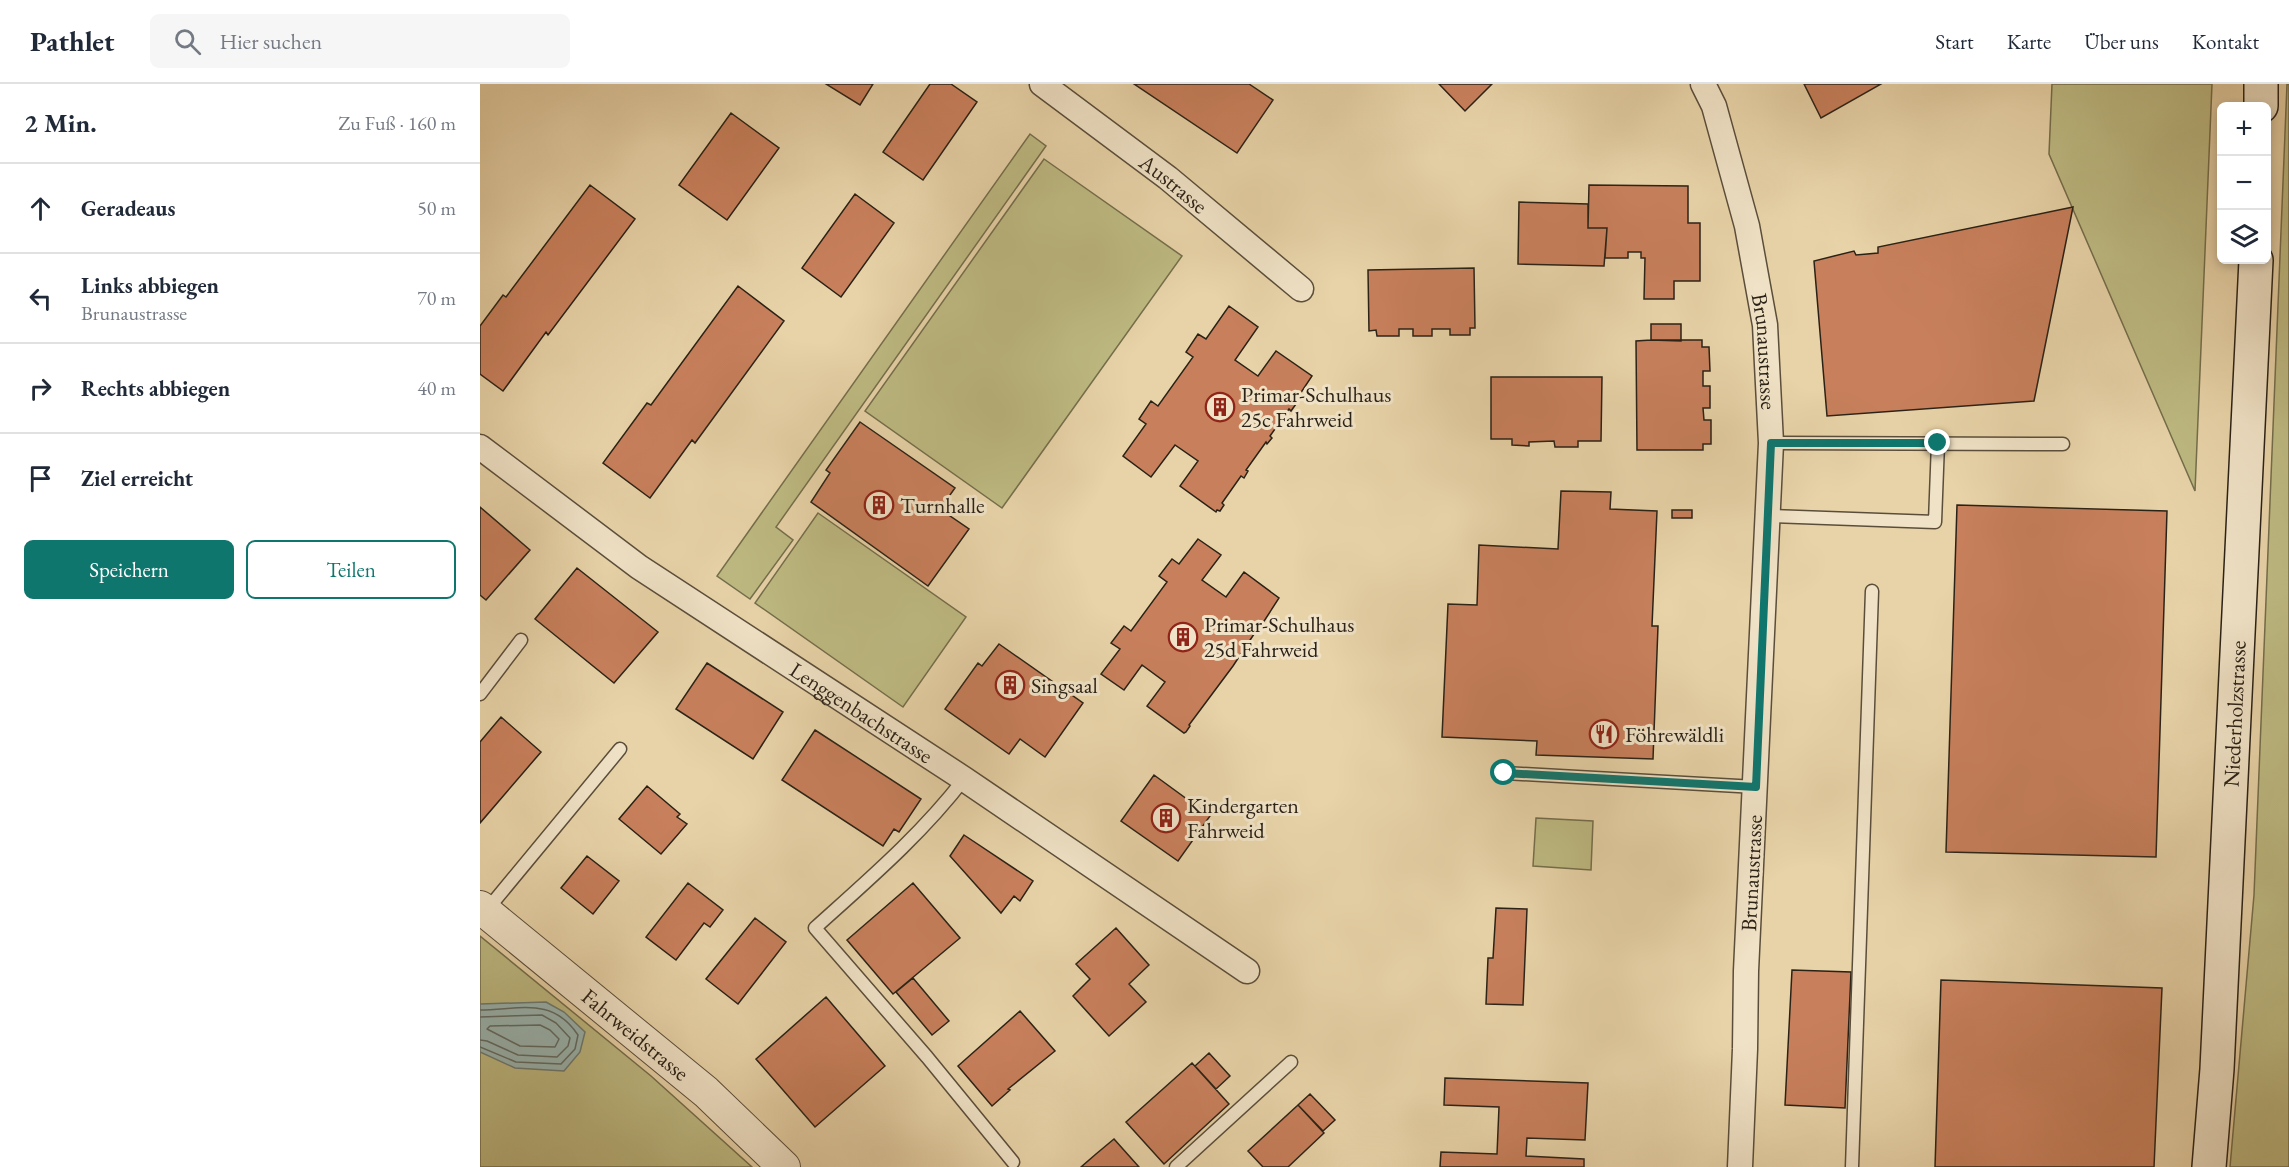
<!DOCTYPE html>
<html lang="de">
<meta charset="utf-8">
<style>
:root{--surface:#fff;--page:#f6f6f7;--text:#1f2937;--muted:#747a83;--line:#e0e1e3;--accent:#0f766e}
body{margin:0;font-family:"EB Garamond",serif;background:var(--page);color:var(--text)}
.controls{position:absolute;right:18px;top:18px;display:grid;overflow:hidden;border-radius:9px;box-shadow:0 3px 9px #0003}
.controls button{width:54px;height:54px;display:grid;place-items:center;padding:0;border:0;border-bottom:2px solid var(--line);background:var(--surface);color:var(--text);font:30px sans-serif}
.stop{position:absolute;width:18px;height:18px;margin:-14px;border:4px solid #0f766e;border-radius:50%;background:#fff}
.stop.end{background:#0f766e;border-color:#fff;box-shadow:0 2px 6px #0008}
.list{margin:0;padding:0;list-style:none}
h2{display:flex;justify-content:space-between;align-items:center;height:78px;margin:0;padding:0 24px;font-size:26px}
h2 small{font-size:20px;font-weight:400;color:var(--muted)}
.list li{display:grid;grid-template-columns:39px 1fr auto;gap:18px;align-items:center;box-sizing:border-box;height:90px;padding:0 24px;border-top:2px solid var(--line)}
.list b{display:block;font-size:22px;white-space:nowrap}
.list p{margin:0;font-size:20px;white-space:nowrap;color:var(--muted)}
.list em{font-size:20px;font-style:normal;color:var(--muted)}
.actions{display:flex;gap:12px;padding:18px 24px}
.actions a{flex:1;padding:14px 0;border:2px solid var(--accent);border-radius:9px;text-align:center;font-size:21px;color:var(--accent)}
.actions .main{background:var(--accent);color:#fff}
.icon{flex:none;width:33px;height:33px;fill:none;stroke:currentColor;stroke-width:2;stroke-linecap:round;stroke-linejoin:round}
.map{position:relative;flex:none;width:1809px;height:1083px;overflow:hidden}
header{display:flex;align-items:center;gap:36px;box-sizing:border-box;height:84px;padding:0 30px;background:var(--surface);border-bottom:2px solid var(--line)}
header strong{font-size:28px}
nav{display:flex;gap:33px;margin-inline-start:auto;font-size:21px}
.search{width:420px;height:54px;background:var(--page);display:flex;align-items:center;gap:15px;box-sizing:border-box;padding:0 21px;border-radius:9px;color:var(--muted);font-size:22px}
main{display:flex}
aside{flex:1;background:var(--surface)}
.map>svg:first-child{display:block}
</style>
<header>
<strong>Pathlet</strong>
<div class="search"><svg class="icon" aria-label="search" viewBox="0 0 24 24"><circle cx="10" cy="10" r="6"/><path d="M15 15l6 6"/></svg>Hier suchen</div>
<nav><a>Start</a><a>Karte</a><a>Über uns</a><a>Kontakt</a></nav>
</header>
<main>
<aside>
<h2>2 Min.<small>Zu Fuß · 160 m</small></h2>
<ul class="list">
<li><svg class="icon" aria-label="ahead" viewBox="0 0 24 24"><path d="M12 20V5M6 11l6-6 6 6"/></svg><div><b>Geradeaus</b></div><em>50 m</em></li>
<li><svg class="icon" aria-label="left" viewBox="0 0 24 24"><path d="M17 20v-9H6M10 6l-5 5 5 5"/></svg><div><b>Links abbiegen</b><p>Brunaustrasse</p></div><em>70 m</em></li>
<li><svg class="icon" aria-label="right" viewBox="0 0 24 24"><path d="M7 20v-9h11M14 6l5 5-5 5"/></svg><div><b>Rechts abbiegen</b></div><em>40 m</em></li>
<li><svg class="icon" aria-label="arrive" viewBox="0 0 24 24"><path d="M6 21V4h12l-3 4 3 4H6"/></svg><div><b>Ziel erreicht</b></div></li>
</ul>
<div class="actions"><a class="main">Speichern</a><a>Teilen</a></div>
</aside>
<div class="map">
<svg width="1809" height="1083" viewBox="0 0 1809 1083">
<rect width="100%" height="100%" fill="#e8d3a8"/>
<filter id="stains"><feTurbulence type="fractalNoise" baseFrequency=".00333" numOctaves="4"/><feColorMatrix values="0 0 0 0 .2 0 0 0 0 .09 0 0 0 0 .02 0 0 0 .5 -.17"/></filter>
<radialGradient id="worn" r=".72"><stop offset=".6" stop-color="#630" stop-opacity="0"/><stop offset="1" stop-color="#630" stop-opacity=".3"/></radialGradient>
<!-- green -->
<path fill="#beba82" stroke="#746e4c" stroke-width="1.5" d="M1572,0H1732L1715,407L1569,70Z
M1807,0H1809V1083H1750L1774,811Z
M550,50L566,62L296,443L313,456L270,515L237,492Z
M564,75L702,172L522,424L385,327Z
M338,429L486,533L423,623L275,519Z
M1056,734L1113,737L1111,786L1053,782Z
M0,852L171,992L272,1083H0Z"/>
<!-- water -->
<path fill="#9ab6b2" stroke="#6d7b74" stroke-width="1.5" d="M66,918L84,928L105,948L100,968L84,987L35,984L0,968V920Z"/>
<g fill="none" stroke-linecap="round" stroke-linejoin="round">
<!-- shore -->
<path stroke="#626c64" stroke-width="1.5" d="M0,926C39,926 72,912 98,951L95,965L81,980L36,978L0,963
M0,933L62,931L76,939L90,954L88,962L77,973L38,971L7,957L0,956
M60,941L70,946L79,955L75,963L40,962L7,945L10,942Z"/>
</g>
<!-- building -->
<path fill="#c8805c" stroke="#2a2217" stroke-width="1.5" d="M346,0H393L380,21Z
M450,0H471L497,18L443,96L403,68Z
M654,0H769L793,16L757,69Z
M959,0H1012L985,27Z
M1324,0H1401L1341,34Z
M251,29L299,64L247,136L199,101Z
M110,101L155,135L68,251L66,248L23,307L0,290V242L23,211L26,213Z
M1109,101L1208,102V139H1220V197H1194V215H1164L1165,174H1161V168H1148V174H1125L1127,144H1108Z
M375,110L414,139L361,213L322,184Z
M1039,118L1108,120V144H1127L1124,182L1038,180Z
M1593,123L1554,317L1347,332L1334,177L1374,167L1376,171L1398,169V163Z
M994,184L995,244H990V251H970V245H952V252H933V245H919V252H897L896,246L889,247L888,186Z
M258,202L304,237L215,359L212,356L170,414L123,379L167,319L171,321Z
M749,222L778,243L755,276L778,292L796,267L832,292L814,319L816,320L811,327L809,325L790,352L792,354L787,360L786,358L766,386L768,387L764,394L761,392L742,419L744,421L740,427L737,426L736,428L700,402L718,377L695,361L671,393L643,372L666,340L659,335L671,317L678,322L713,273L706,268L718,250L726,255Z
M1171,240H1201V257L1171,256Z
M1171,256H1222V263H1229L1230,287H1223V302H1230V324H1223L1224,336H1231V360H1223V366H1157L1156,257Z
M1011,293H1122L1121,357H1098V363H1075L1074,357L1049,358V362L1032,361V355H1011Z
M380,338L475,404L460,425L489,445L448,502L331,418L350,389L346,386Z
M1081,407L1131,408L1130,425L1177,427L1172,542H1178L1173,675L1056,671L1057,657L962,653L968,520L997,521L999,461L1078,465Z
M1477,421L1687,427L1676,773L1466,768Z
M0,423L50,466L6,516L0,511Z
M1192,426H1212V434H1192Z
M718,455L741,471L722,496L746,513L764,488L799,514L777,548L776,547L753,582L709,641L710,642L706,648L704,649L667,622L685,598L662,581L644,606L621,590L640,565L631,559L644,542L651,547L687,498L679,492L692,475L699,480Z
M97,484L178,548L134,599L55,535Z
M519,560L603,619L565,673L540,655L529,670L465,625L498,579L502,582Z
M227,579L303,628L273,675L196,625Z
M21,633L61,668L0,739V658Z
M335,646L441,715L419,748L414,745L403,762L302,696Z
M674,691L730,732L698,777L641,737Z
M167,702L200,730L197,733L207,740L181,770L139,735Z
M484,751L553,797L540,817L534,812L521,829L470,772Z
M107,772L139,797L113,830L81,804Z
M208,799L243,826L230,843L224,839L196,876L166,853Z
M433,799L480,854L413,910L367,856Z
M1016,824L1047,825L1043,921L1006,920L1008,874H1013Z
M275,834L306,858L258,920L226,895Z
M636,844L669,881L649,900L666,918L629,952L593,912L610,895L596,880Z
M1312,886L1371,888L1365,1024L1305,1021Z
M433,894L469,937L452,951L416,908Z
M1461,896L1682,904L1674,1083H1455Z
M346,913L405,982L335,1043L276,975Z
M540,927L575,967L528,1005L530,1006L512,1022L478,982Z
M729,969L750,992L736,1005L715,982Z
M712,979L749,1020L684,1080L646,1038Z
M965,994L1108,999L1105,1056L1047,1054L1046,1072L1104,1075V1083H960L961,1068L1017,1070L1019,1023L964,1021Z
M830,1010L855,1036L843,1047L818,1021Z
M818,1021L844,1049L808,1083H783L768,1067Z
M634,1055L659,1083H601L616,1070Z"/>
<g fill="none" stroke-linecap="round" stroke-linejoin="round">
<!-- service casing -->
<g stroke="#5a4e3b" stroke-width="15">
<path id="service" d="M1291,359L1583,360
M1288,432L1455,438L1458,359
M0,610L41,556
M1025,689L1276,703
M484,695C441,751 387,797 335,844L447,973L533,1078
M6,827L140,665
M696,1083L811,978
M1372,1083L1392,507"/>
</g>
<!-- minor casing -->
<g stroke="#5a4e3b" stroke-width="27">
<g id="minor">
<path id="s1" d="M562,0L688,94L821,205"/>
<path id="s2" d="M1223,0L1234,22L1267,142L1285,241L1291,359L1266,887L1265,965L1260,1083"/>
<path id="s3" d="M0,363L159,483L484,695L767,887"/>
</g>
</g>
<!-- tertiary casing -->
<g stroke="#5a4e3b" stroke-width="34">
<g id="tertiary">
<path id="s4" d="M0,823L226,1008L304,1083"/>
</g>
</g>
<!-- secondary casing -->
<g stroke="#2a2217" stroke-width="36">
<g id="secondary">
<path d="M1781,22V0"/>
<path id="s5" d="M1729,1083L1737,985L1776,176"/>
</g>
</g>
<!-- service -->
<use href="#service" stroke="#f0e2c6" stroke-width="12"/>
<!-- minor -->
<use href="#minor" stroke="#f0e2c6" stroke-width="24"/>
<!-- tertiary -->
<use href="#tertiary" stroke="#f0e2c6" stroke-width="32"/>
<!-- secondary -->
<use href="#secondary" stroke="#f0e2c6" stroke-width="33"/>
</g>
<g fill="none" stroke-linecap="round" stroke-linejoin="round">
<!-- route -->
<path stroke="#0f766e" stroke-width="8" d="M1024,689L1276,703L1291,359H1458"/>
</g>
<!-- icons -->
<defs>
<g id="building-ring" transform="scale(1.5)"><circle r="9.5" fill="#f0e2c6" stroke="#8f2418" stroke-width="1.5"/><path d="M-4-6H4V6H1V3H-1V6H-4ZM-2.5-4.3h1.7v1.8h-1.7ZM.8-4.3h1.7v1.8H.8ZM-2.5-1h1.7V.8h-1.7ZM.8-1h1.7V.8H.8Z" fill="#8f2418"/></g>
<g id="restaurant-ring" transform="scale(1.5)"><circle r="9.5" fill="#f0e2c6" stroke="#8f2418" stroke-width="1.5"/><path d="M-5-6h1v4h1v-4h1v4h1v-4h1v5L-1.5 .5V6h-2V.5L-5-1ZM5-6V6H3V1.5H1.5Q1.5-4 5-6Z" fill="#8f2418"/></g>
</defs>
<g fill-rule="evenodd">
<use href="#building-ring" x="740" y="323"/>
<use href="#building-ring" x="399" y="421"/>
<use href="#building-ring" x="703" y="553"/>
<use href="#building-ring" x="530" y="601"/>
<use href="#restaurant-ring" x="1124" y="650"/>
<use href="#building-ring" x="686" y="734"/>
</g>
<g text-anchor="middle" stroke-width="6" stroke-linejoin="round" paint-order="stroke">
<!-- street labels -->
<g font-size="22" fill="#2a2217" stroke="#f0e2c6">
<text dy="8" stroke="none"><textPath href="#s1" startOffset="165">Austrasse</textPath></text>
<text dy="8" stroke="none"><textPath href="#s2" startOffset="276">Brunaustrasse</textPath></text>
<text dy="8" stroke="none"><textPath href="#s3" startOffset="465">Lenggenbachstrasse</textPath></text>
<text dy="8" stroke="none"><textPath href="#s5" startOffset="454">Niederholzstrasse</textPath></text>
<text transform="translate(1271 789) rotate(-87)" y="8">Brunaustrasse</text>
<text dy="8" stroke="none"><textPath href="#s4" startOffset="201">Fahrweidstrasse</textPath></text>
</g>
<!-- poi labels -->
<g font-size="22" fill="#2a2217" stroke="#f0e2c6" text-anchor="start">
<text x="761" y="318">Primar-Schulhaus<tspan x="761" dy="25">25c Fahrweid</tspan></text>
<text x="420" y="429">Turnhalle</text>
<text x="724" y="548">Primar-Schulhaus<tspan x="724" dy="25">25d Fahrweid</tspan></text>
<text x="551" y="609">Singsaal</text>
<text x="1145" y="658">Föhrewäldli</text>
<text x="707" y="729">Kindergarten<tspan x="707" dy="25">Fahrweid</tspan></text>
</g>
</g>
<rect width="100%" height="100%" filter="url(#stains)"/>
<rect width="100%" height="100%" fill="url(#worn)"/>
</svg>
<div class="controls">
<button>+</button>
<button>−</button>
<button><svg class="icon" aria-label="layers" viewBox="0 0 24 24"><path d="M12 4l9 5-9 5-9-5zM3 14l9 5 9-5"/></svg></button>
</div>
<div class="stop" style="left:1024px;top:689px"></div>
<div class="stop end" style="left:1458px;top:359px"></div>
</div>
</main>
